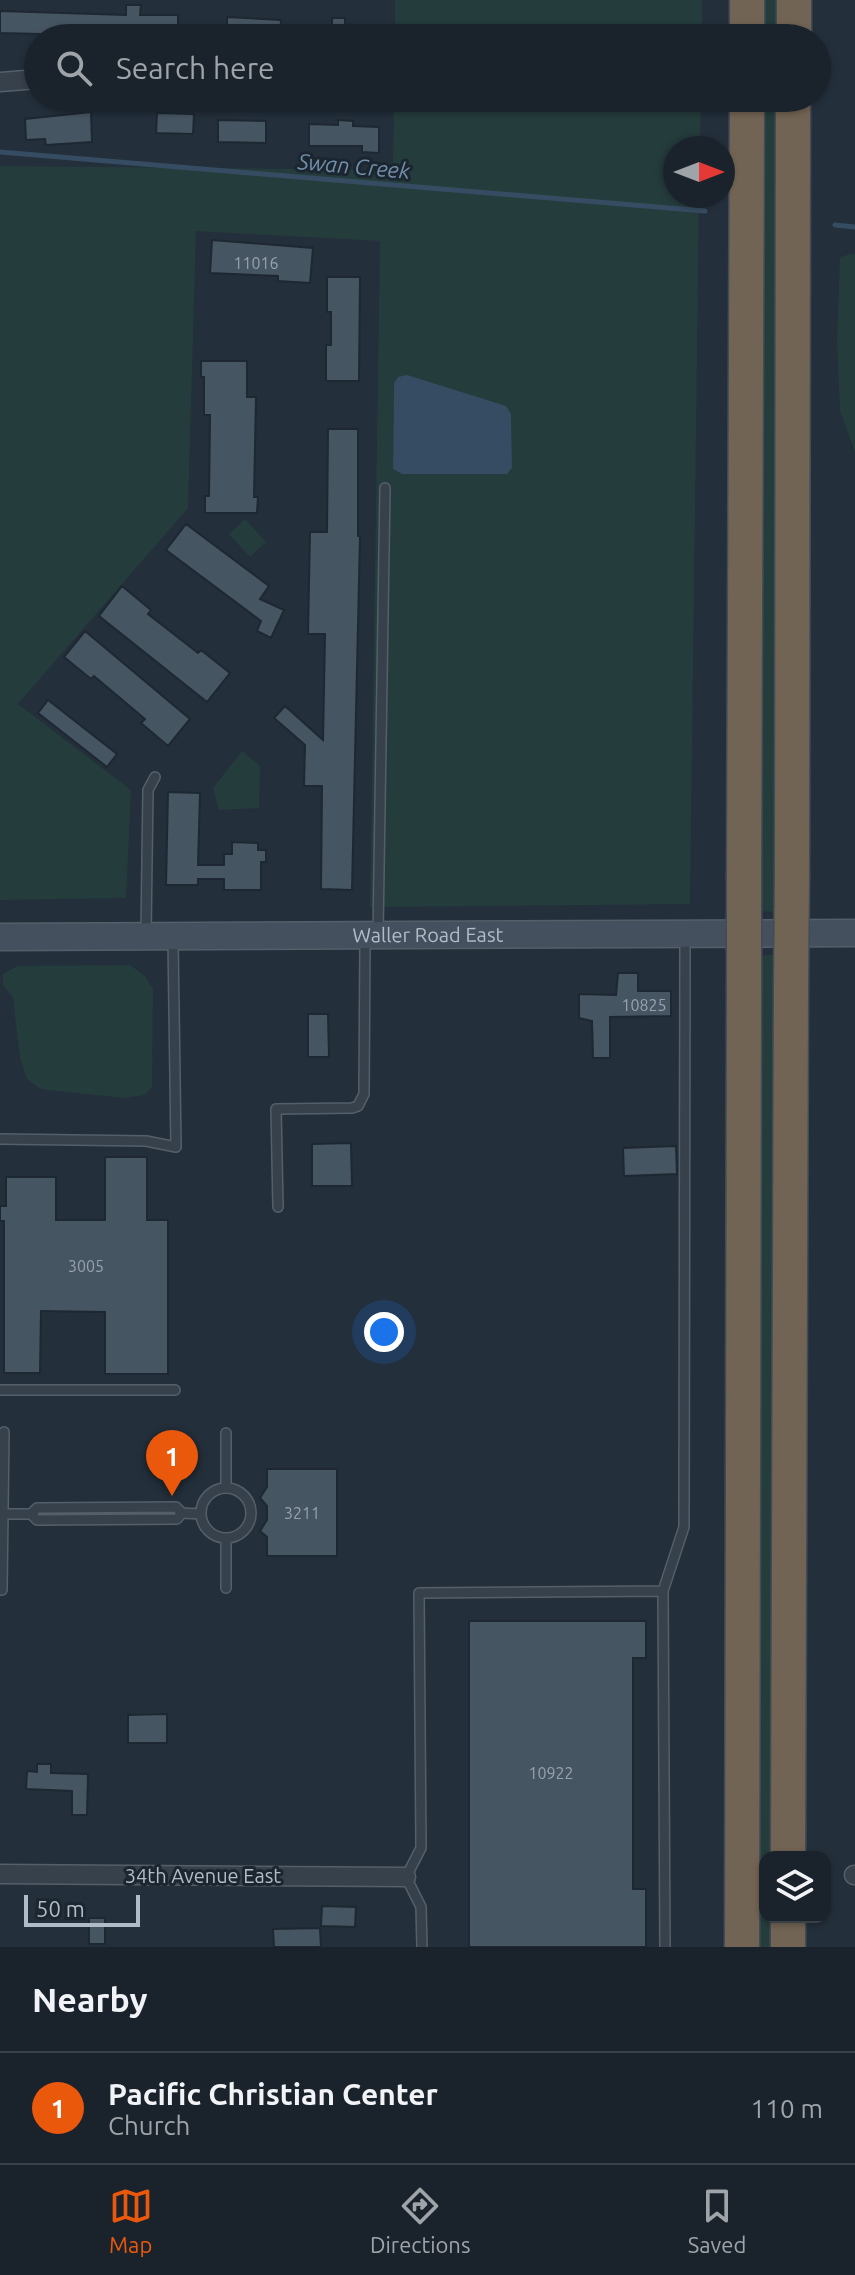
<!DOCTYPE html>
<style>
:root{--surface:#1a232c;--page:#232b34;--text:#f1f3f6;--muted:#9fa4a9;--line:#384048;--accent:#ea580c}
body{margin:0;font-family:Ubuntu,sans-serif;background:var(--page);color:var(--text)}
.controls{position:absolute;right:24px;bottom:24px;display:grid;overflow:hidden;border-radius:16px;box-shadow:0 2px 6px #0004}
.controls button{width:72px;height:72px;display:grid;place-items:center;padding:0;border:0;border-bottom:2px solid var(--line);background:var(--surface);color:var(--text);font:40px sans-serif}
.compass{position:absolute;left:663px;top:136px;width:72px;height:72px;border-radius:50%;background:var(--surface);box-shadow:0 2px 6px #0004;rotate:90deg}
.scale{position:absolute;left:24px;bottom:20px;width:116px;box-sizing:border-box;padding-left:8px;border:4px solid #b2bcc7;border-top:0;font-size:22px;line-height:28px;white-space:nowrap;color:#b2bcc7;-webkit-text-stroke:6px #1c2630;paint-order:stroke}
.you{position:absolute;left:384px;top:1332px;width:28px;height:28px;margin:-20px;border:6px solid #fff;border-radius:50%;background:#1a73e8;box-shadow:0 0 0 12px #1a73e833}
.badge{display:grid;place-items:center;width:52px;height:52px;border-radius:50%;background:var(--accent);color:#fff;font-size:26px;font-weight:700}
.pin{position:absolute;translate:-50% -66px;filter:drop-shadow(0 2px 4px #0008)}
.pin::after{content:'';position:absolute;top:42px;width:28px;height:24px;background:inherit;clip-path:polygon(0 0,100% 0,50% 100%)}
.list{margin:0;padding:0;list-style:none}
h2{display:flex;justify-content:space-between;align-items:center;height:104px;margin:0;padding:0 32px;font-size:34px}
h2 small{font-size:26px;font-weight:400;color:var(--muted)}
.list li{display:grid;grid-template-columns:52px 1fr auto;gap:24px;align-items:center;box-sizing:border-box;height:112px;padding:0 32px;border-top:2px solid var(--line)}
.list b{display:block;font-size:30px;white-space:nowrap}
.list p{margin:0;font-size:26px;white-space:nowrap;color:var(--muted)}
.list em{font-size:26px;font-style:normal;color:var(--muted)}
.icon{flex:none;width:44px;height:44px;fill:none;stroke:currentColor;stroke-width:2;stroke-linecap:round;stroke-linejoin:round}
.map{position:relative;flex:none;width:855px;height:1947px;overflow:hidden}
.search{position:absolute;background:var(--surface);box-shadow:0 2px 6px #0004;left:24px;right:24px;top:24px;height:88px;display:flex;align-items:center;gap:20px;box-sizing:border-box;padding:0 28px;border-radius:44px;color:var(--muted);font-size:30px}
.sheet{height:216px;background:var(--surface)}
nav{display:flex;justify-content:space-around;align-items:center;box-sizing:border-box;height:112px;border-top:2px solid var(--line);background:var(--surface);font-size:22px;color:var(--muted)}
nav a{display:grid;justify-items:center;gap:4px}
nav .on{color:var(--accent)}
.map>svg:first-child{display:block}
</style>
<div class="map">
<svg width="855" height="1947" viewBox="0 0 855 1947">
<rect width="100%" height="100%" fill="#232f3b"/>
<!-- green -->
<path fill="#253c3c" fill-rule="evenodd" d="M395,0H702V38H395Z
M761,0H779V38H761Z
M394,98H701L700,148H675V196H699L690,904L370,907L380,241L196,231L188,508L18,704L131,790L126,898L0,900V166L393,170ZM398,377L511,414L512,468L507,474H402L393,469L394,383Z
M761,98H779L778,912L757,911Z
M851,254H855V452L840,411L837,342L840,257Z
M245,519L266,542L250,557L229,534Z
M242,751L260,766L259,808L219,810L213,788Z
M778,954L775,1857H765V1917H775V1947H759L758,956Z
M130,965L145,976L153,989L152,1087L145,1095L124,1098L40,1089L27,1079L20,1058L13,998L3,985V974L18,966Z"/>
<!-- water -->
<path fill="#364c62" d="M407,375L506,406L511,414L512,468L507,474H402L393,469L394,383L398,377Z"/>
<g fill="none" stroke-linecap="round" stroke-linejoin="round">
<!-- stream -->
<path stroke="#364c62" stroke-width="5" d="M0,152L705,211
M835,225L855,227"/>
</g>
<!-- building -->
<path fill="#465562" stroke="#1e2832" stroke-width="2" d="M126,5H141L140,15H178V37H147V34L82,35L0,33V11L126,15Z
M227,17L281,20L280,38H227Z
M332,18H345V27H362V38H312V26H332Z
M91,112L92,142L46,145L45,139L26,140L25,119Z
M157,113L194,114L193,134L156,133Z
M218,120L266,121V143L218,142Z
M338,120L353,121V126L379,127V153L362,152V146H309V124L338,125Z
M212,240L313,248L310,283L278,281V276L210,273Z
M327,277H360L359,381H326V345H331V312H327Z
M201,361H247V397H256L254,497H258L257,513H205V496H209L210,415H204V377H201Z
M328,429H358V536H360L352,890L321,889L322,786H304L305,745L274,718L285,706L323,740L325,634H308L310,532H327Z
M186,524L269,586L260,599L284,610L271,638L257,631L261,621L166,550Z
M122,586L151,610L148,614L198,653L201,650L230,673L207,702L99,616Z
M85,631L190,719L168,746L141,723L145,719L94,676L91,679L64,657Z
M48,700L117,754L107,767L38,713Z
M168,792L200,793L198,865H224V854H232V842L258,843V850H266V862H261V890H224V879H198V885H166Z
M618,973H638V991H671V1016L610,1017V1058H593L592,1021L579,1018V994L616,995Z
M308,1014H328L329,1057H308Z
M351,1143L352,1186H312V1144Z
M676,1146L677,1174L624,1176L623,1148Z
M105,1157H147V1220H168V1374H105V1312L41,1311L40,1373H4V1221H0V1206H6V1177H56V1220H105Z
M267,1469H337V1556H267V1537L260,1531L267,1520V1506L260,1498L267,1487Z
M469,1621H646V1658H633V1889H646V1947H469Z
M167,1714V1743H128V1715Z
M37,1764H51V1773L88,1774L87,1815H72V1791L26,1789L27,1771L37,1772Z
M322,1906L356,1907L355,1927L321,1926Z
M89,1918H105V1944H89Z
M320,1928L321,1947H274L273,1929Z"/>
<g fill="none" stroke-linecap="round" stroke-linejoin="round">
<!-- lane casing -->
<g stroke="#555f6a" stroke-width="12">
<path id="lane" d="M146,932L148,790L155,777
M378,933L385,488
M0,1139L146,1141L176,1147L173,940
M278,1207L276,1109L352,1108L358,1106L364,1094L365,939
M0,1390H175
M226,1433V1488
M201 1513a25 25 0 1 1 50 0a25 25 0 1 1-50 0Z
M4,1514H31L37,1508L176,1507L182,1513
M31,1514L37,1520L177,1519L182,1513L201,1514
M226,1538V1588
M2,1590L4,1432
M422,1947L421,1907L406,1877L421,1848L419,1593L663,1591
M665,1947L663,1591L684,1527L685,937"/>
</g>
<!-- street casing -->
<g stroke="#555f6a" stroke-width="21">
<path id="street" d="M0,82L38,79
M0,1874L406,1877
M854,1875H855"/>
</g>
<!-- secondary casing -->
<g stroke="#555f6a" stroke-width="29">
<g id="secondary">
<path id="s1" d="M0,937L855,933"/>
</g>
</g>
<!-- highway casing -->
<g stroke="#424c56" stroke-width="37">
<path id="highway" d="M747,0V38
M794,38V0
M744,874L747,98
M792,875L793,98
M788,1857L791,986
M742,1947L744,986
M788,1947V1917"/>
</g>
<!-- lane -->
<use href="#lane" stroke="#37414c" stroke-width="9"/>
<!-- street -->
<use href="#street" stroke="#37414c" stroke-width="18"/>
<!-- secondary -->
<use href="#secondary" stroke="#45505f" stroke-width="26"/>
<!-- highway -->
<use href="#highway" stroke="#726454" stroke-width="34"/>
<!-- highway-bridge casing -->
<g stroke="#424c56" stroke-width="37" stroke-linecap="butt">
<path id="highway-bridge" d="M744,986V874
M791,986L792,875"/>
</g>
<!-- highway-bridge -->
<use href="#highway-bridge" stroke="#726454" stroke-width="34"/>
</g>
<g text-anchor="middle" stroke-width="6" stroke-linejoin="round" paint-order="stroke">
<!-- number labels -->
<g font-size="16" fill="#97a2ae">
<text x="256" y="269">11016</text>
<text x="644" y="1011">10825</text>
<text x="86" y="1272">3005</text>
<text x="302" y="1519">3211</text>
<text x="551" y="1779">10922</text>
</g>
<!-- street labels -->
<g font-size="20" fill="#b2bcc7" stroke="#1c2630">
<text dy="7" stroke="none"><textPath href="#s1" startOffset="428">Waller Road East</textPath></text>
<text x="203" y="1883">34th Avenue East</text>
</g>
<!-- water labels -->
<g font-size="22" font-style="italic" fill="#728faa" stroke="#1c2630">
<text transform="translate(354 166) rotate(5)" y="8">Swan Creek</text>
</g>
</g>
</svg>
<div class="controls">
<button><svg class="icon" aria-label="layers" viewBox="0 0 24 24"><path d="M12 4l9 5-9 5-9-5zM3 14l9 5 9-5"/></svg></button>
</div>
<svg class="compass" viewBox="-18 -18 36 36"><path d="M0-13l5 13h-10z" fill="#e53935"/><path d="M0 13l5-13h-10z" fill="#9fa4a9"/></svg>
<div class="scale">50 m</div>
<div class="you"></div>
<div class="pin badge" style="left:172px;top:1496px">1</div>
<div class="search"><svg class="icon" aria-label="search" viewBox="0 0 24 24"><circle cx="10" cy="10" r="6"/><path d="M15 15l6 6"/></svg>Search here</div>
</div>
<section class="sheet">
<h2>Nearby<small></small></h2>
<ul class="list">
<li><span class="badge">1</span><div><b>Pacific Christian Center</b><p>Church</p></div><em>110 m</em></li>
</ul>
</section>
<nav>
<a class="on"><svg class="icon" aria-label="map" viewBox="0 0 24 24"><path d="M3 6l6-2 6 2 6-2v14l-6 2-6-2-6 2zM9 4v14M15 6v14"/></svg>Map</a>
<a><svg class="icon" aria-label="directions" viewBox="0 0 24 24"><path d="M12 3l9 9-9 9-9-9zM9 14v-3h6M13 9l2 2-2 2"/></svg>Directions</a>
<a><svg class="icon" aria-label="saved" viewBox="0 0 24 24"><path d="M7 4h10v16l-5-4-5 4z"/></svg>Saved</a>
</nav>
